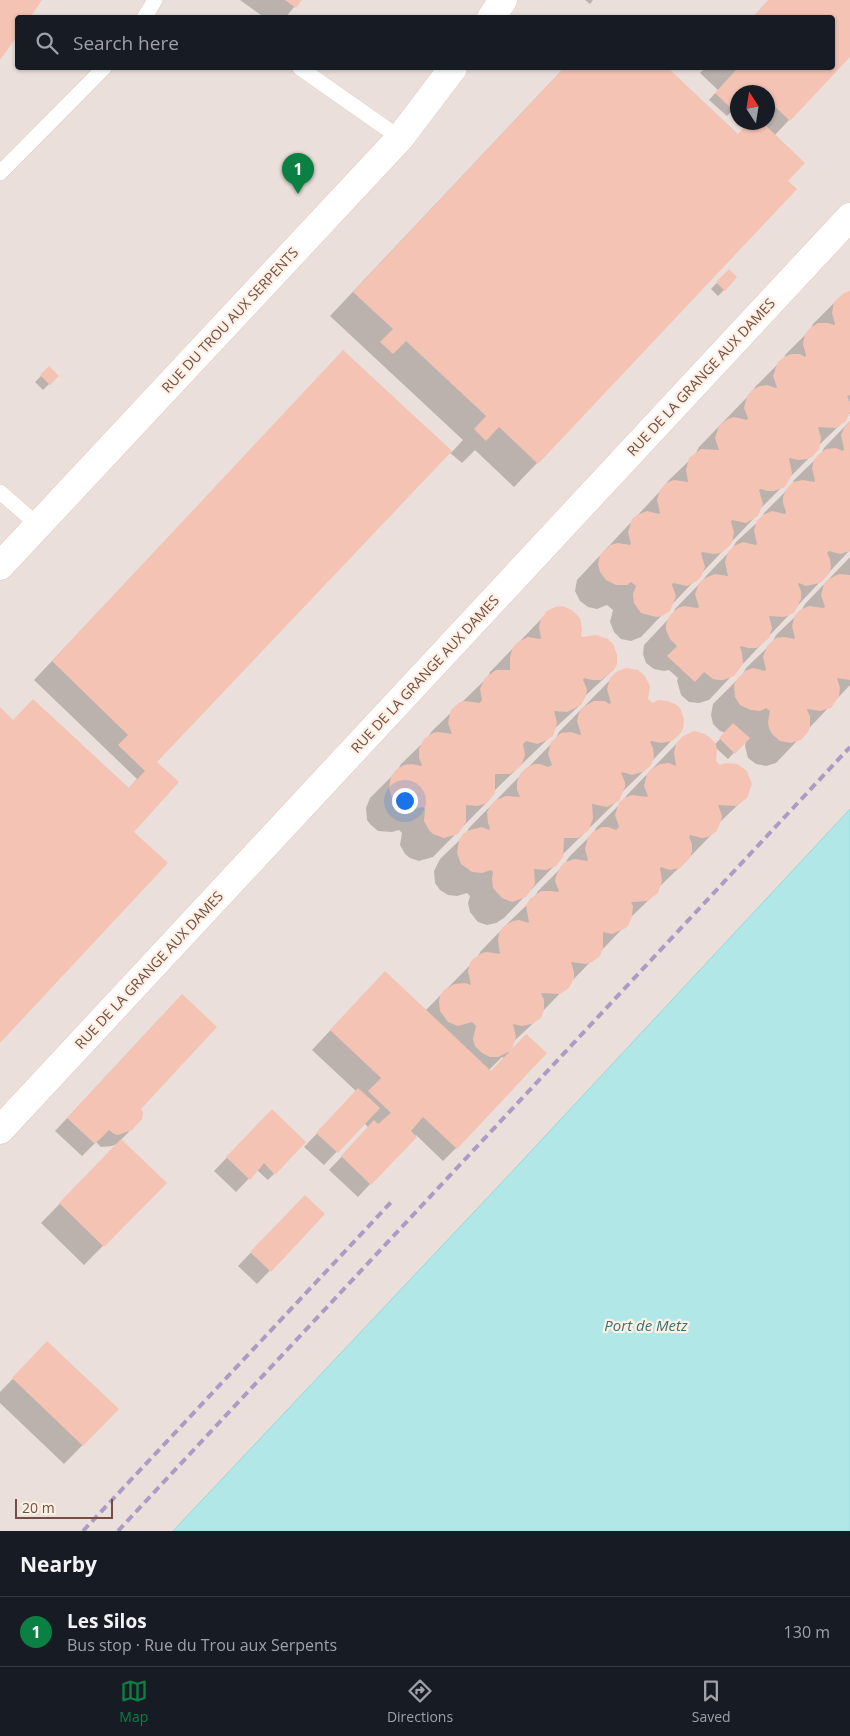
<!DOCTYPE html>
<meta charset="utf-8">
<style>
:root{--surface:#171b24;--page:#242831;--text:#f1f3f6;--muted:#9ea1a6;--line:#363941;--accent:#0b8043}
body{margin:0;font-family:"Open Sans",sans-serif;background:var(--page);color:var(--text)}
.compass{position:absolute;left:730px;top:85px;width:45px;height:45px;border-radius:50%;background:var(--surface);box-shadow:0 1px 4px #0004;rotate:348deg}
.scale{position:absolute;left:15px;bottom:12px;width:98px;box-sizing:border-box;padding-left:5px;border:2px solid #734e45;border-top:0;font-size:14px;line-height:18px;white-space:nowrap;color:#734e45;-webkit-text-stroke:4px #fff0e4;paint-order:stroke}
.you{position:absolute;left:404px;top:800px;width:18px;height:18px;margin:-12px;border:4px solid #fff;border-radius:50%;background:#1a73e8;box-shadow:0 0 0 8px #1a73e833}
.badge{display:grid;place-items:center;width:32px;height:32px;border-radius:50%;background:var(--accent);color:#fff;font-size:16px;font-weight:700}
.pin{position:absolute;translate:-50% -41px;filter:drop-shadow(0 1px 2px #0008)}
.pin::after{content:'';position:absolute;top:26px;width:18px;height:15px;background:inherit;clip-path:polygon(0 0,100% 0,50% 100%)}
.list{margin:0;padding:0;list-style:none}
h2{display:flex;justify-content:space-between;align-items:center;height:65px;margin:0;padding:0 20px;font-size:21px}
h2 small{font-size:16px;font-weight:400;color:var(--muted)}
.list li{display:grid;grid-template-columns:32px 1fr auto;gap:15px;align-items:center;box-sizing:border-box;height:70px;padding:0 20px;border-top:1px solid var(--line)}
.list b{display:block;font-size:19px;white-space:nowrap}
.list p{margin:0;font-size:16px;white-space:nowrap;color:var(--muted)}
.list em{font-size:16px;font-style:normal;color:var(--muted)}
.icon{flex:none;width:28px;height:28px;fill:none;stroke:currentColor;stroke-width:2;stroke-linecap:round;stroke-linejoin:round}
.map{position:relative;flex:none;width:850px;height:1531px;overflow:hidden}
.search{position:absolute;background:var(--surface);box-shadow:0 1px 4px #0004;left:15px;right:15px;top:15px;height:55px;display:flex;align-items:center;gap:12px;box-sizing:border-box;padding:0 18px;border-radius:5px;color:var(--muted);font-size:19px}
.sheet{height:135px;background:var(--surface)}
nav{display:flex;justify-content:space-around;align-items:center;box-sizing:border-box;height:70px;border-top:1px solid var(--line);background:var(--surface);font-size:14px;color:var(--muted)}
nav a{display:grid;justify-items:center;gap:2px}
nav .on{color:var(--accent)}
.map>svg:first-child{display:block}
</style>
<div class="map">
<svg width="850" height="1531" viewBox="0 0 850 1531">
<rect width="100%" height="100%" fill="#fdecdc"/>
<!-- industrial -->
<path fill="#eadfda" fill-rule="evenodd" d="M0,0H850V1531H0ZM18,18H832V68H18ZM738,92H768V122H738Z"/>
<!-- water -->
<path fill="#b1e7e6" stroke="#97d9d9" d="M850,809V1531H173L507,1177Z"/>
<!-- shadow -->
<path fill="#0003" fill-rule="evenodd" d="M240,0H300L285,18H265Z
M585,0H593L590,4Z
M769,0H850V55L774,136L537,463L514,487L475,450L462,463L449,452L155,762L132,832L0,1041V709L13,721L128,789L137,779L34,680L343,352L451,453L463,440L330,316L564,68H665L738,135L751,122H768V92H738V108L736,107L727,116L709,100L718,90L700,73L705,68H832V18H752Z
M729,270L724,290L718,296L711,289Z
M850,293V413L845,420L818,446L816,451L788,479L786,483L760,509L757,515L641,637L631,641L621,639L614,632L610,622L613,610L607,605L597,609L588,607L580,601L575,591L577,580L664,487L668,481L695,455L699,447L753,391L755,387L783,359L786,354L811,329L813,324L837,300Z
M49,368L57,376L43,390L35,382Z
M850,421V550L709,700L699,703L689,702L681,695L677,681L678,678L669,670L664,671L654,669L646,663L643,654L644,645L674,613L675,609L703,580L705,577L732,549L736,542L762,518L764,513L791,486L794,480L821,454L824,448Z
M850,557V685L776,763L766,766L756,764L748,758L745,746L746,740L728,759L716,748L715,762L746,797L718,824L715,831L685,862L658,888L657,892L629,919L626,925L541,1013L540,1017L512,1043L510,1052L456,1148L443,1161L416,1135L358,1197L329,1170L369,1128L364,1123L324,1165L304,1147L357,1092L312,1050L366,992L425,1011L476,959L481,951L507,924L534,898L538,891L564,865L569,857L594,832L596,828L623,801L627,795L679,741L700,733L709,737L714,745L726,733L720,731L713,724L711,715L713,704L743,674L746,668L772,643L776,635L801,611L805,604ZM502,1057L504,1058L491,1072L489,1070Z
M548,612L579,636L613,670L584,697L580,705L553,730L552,735L493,792L487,802L433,857L419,861L410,858L405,854L400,845L402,833L399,830L392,832L378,831L370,824L367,820L366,808L370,798L397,771L401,764L427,739L432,731L488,677L490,672Z
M617,673L647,699L674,738L651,762L647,768L620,794L618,800L561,856L555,865L504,918L496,923L487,925L478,922L470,912L468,903L470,896L467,893L457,896L448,895L440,890L435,883L434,871L440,859L466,834L469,828L555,740L559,732Z
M163,1015L139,1109L141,1119L121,1140L165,1183L84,1265L41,1223L119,1143L112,1146L101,1147L96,1142L82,1156L55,1131Z
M259,1124L305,1142L268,1180L257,1170L236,1192L214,1171Z
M292,1210L324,1214L257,1284L238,1266Z
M29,1362L117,1410L64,1464L0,1403V1392Z"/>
<!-- building -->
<path fill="#f4c3b3" d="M0,0H42L30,18H18V35L0,60Z
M285,0H302L296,8Z
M768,0H850V57L790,121L768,100V92H760L755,88L751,92H738V107L734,111L715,93L736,70L733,68H832V18H752Z
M564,68H668L738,134L749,122H762L805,163L788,181L797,189L538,464L499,427L486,441L474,429L486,416L406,341L393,354L380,342L393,329L353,292Z
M729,269L737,277L725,291L716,282Z
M850,291V395L847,396L850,402V412L846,421L836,428L818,427L821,438L819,449L812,457L808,459L798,460L790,458L789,459L792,473L790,479L785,487L774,491H767L761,489L759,490L763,504L758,516L746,523L732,520L731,522L734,532L732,543L727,548L721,553L713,554L703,552L701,553L705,567L701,577L697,581L687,586L673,583L672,585L676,596L670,611L662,616L656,617L641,613L634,603L633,594L636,586L631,582L627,585H616L606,580L600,572L598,564L600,555L610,545L618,543L630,545L631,544L628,532L632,519L637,515L647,511L659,514L660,513L657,500L660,490L666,483L674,480L688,482L686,470L689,458L701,449L719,450L715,438L719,426L728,419L734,417L747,420L748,418L744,408L747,396L752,390L760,386L767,385L776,388L777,387L773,376L778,362L784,357L791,354H800L805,357L806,355L803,344L805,334L809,329L818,323H828L834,325L835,324L832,313L834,302L844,293Z
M343,350L452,451L157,762L179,782L134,832L168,863L0,1043V707L13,720L33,699L129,788L145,771L118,745L128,735L52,661Z
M49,366L59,376L50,385L40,375Z
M850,421V551L840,554L829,551L827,553L830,559L831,567L829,574L820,583L806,586L799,583L798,584L801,591V599L794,613L784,617L769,616L772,628L769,638L757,648H748L741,646L740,647L742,653L743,664L734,676L723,680H718L713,679L704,672L695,682L667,656L677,646L670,639L666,630V624L670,615L678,608L684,606L697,608L699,607L695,594L699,583L705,578L715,574L728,576L725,562L728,552L734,546L743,542L756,545L757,544L754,530L757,521L763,515L772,511L785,514L786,512L783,503V497L787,488L793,482L803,480L814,482L815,481L812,468L814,460L818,455L826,449L836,448L843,451L844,449L841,435L844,428Z
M839,574L850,575V680L837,678L840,688L839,696L831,708L820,711L808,709L807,710L810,716V727L808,732L801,740L791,743L780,741L772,734L769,728L768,722L770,711L766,708L760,711L751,710L740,705L735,697L734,685L737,679L745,671L753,668L765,671L766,669L763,657L767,646L776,638L784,637L794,639L795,638L792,626L795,615L800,610L809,606L823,608L825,607L821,595L824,584L829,579Z
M562,606L572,610L580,618L582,629L581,636L583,637L596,635L608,639L613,644L617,655V664L614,670L601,680H592L584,678L583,680L587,689L586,696L581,705L567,712L554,711L557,723L553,736L545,741L537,744L526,741L523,744L525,755L521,766L510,774H495V793L487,803L478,806L466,805V822L458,834L444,838L433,834L429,830L424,821L425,809L423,807L410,810L402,808L393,801L389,789L391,776L397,769L404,765L412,764L421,766L422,765L419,758V749L424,739L433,733L438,732L452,734L448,723L451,710L460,702L465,701L480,703L482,700L480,689L485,678L496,670H510V657L513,647L518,642L528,637L540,639L541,638L539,627L541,619L547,611L555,607Z
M626,668L638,670L645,676L650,686L648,699L653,703L658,700L667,701L675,704L680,708L684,719L683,729L679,735L672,741L661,743L651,741L650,742L653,748L654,757L651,765L645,771L632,775L622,772L621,773L625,782V787L619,801L607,807L592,804L593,818L589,830L578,838H564L563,857L556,866L546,870L534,869L535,884L526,897L512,902L502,898L493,888L492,879L493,872L491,870L482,873L472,872L461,864L457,853L459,840L463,834L470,830L482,827L489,830L490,828L488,823L487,812L490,806L496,800L506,796L520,797L517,790V782L520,774L526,768L534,764H540L548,767L552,765L548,754L551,742L561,733L571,732L580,735L581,734L577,721L579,713L583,707L594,701H605L609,704L611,703L607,689L610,678L616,672Z
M733,723L750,738L735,754L719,738Z
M694,731L705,734L715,742L717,749L716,761L720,765L726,763L737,764L747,771L752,784L747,798L736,806L718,805L722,816L721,821L716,832L708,837L702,838L690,835L689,837L692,844V852L689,859L680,868L670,870L661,867L660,868L662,881L658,893L647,901L631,902L633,906L632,917L628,926L624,929L612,934L603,932V947L600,956L592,962L587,964L571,962L574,972V978L569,988L560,994L541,993L544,1000V1009L541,1018L532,1024L522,1026L513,1024L516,1037L512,1049L526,1034L547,1053L457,1149L423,1117L411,1131L417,1137L371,1185L341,1156L374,1120L378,1124L391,1113L368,1091L381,1078L330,1030L385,971L491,1071L510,1051L498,1057H490L482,1053L475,1046L473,1039L476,1026L472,1022L458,1026L448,1022L440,1011L439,1001L440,996L444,990L454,984L465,983L471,985L468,971L470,963L473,959L482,953L487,952L500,954L498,941L499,933L504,926L513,921L519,920L529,923L526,905L530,899L541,891H551L558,892L559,891L555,881L556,876L561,866L565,862L575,859L587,861L588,860L585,849L588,837L593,832L602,827H608L616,830L619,827L615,815L619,803L624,798L632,795L647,797L648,796L644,786L647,774L650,770L660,764L669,763L676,766L674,752L676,744L683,736Z
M182,994L217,1027L141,1109L143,1112L142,1119L132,1130L118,1135L114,1134L109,1130L95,1144L67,1118Z
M358,1088L380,1108L338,1153L316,1133Z
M272,1109L306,1142L275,1175L264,1163L250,1180L226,1157Z
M121,1139L167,1183L104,1247L59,1203Z
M305,1195L325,1214L271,1272L250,1252Z
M47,1341L119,1409L83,1446L12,1378Z"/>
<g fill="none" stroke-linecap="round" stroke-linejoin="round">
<!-- lane casing -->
<g stroke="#e3c8bc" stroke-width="16">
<path id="lane" d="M144,18L155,0
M300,68L400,138
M0,173L104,68
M0,492L38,525"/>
</g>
<!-- street casing -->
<g stroke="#e3c8bc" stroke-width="29">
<path id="street" d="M0,1130L850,217"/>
</g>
<!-- secondary casing -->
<g stroke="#e8c8b8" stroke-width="29">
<path id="secondary" d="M491,18L503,0
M0,566L400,138L453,68"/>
</g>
<!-- lane -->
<use href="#lane" stroke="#fff" stroke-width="15"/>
<!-- street -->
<use href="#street" stroke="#fff" stroke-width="28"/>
<!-- secondary -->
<use href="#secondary" stroke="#fff" stroke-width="28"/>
<!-- rail -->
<path stroke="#ac9cc5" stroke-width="4" stroke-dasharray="8 5" stroke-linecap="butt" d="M83,1531L394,1199
M118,1531L850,747"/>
</g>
<g text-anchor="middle" stroke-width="4.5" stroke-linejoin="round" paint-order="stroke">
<!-- street labels -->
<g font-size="14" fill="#734e45" stroke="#fff0e4">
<text transform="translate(230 320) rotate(-47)" y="5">RUE DU TROU AUX SERPENTS</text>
<text transform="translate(701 377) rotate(-47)" y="5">RUE DE LA GRANGE AUX DAMES</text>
<text transform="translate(425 674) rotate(-47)" y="5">RUE DE LA GRANGE AUX DAMES</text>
<text transform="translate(149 970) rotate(-47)" y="5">RUE DE LA GRANGE AUX DAMES</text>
</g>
<!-- water labels -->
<g font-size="15" font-style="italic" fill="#367273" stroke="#fff0e4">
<text x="646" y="1331">Port de Metz</text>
</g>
</g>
</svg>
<svg class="compass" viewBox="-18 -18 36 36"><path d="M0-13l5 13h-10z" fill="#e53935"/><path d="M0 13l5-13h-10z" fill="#9ea1a6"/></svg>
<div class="scale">20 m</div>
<div class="you"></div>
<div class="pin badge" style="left:298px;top:194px">1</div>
<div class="search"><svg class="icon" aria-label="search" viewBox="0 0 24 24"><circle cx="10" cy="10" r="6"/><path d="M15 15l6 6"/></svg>Search here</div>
</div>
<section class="sheet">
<h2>Nearby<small></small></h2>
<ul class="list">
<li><span class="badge">1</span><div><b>Les Silos</b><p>Bus stop · Rue du Trou aux Serpents</p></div><em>130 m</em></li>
</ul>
</section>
<nav>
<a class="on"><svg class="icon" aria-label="map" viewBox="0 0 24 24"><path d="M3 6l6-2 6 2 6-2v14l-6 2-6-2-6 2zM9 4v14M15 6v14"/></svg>Map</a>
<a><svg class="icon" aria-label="directions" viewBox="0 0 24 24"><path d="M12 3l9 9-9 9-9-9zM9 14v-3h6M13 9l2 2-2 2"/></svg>Directions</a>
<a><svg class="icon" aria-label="saved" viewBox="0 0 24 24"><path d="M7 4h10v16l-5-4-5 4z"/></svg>Saved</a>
</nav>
